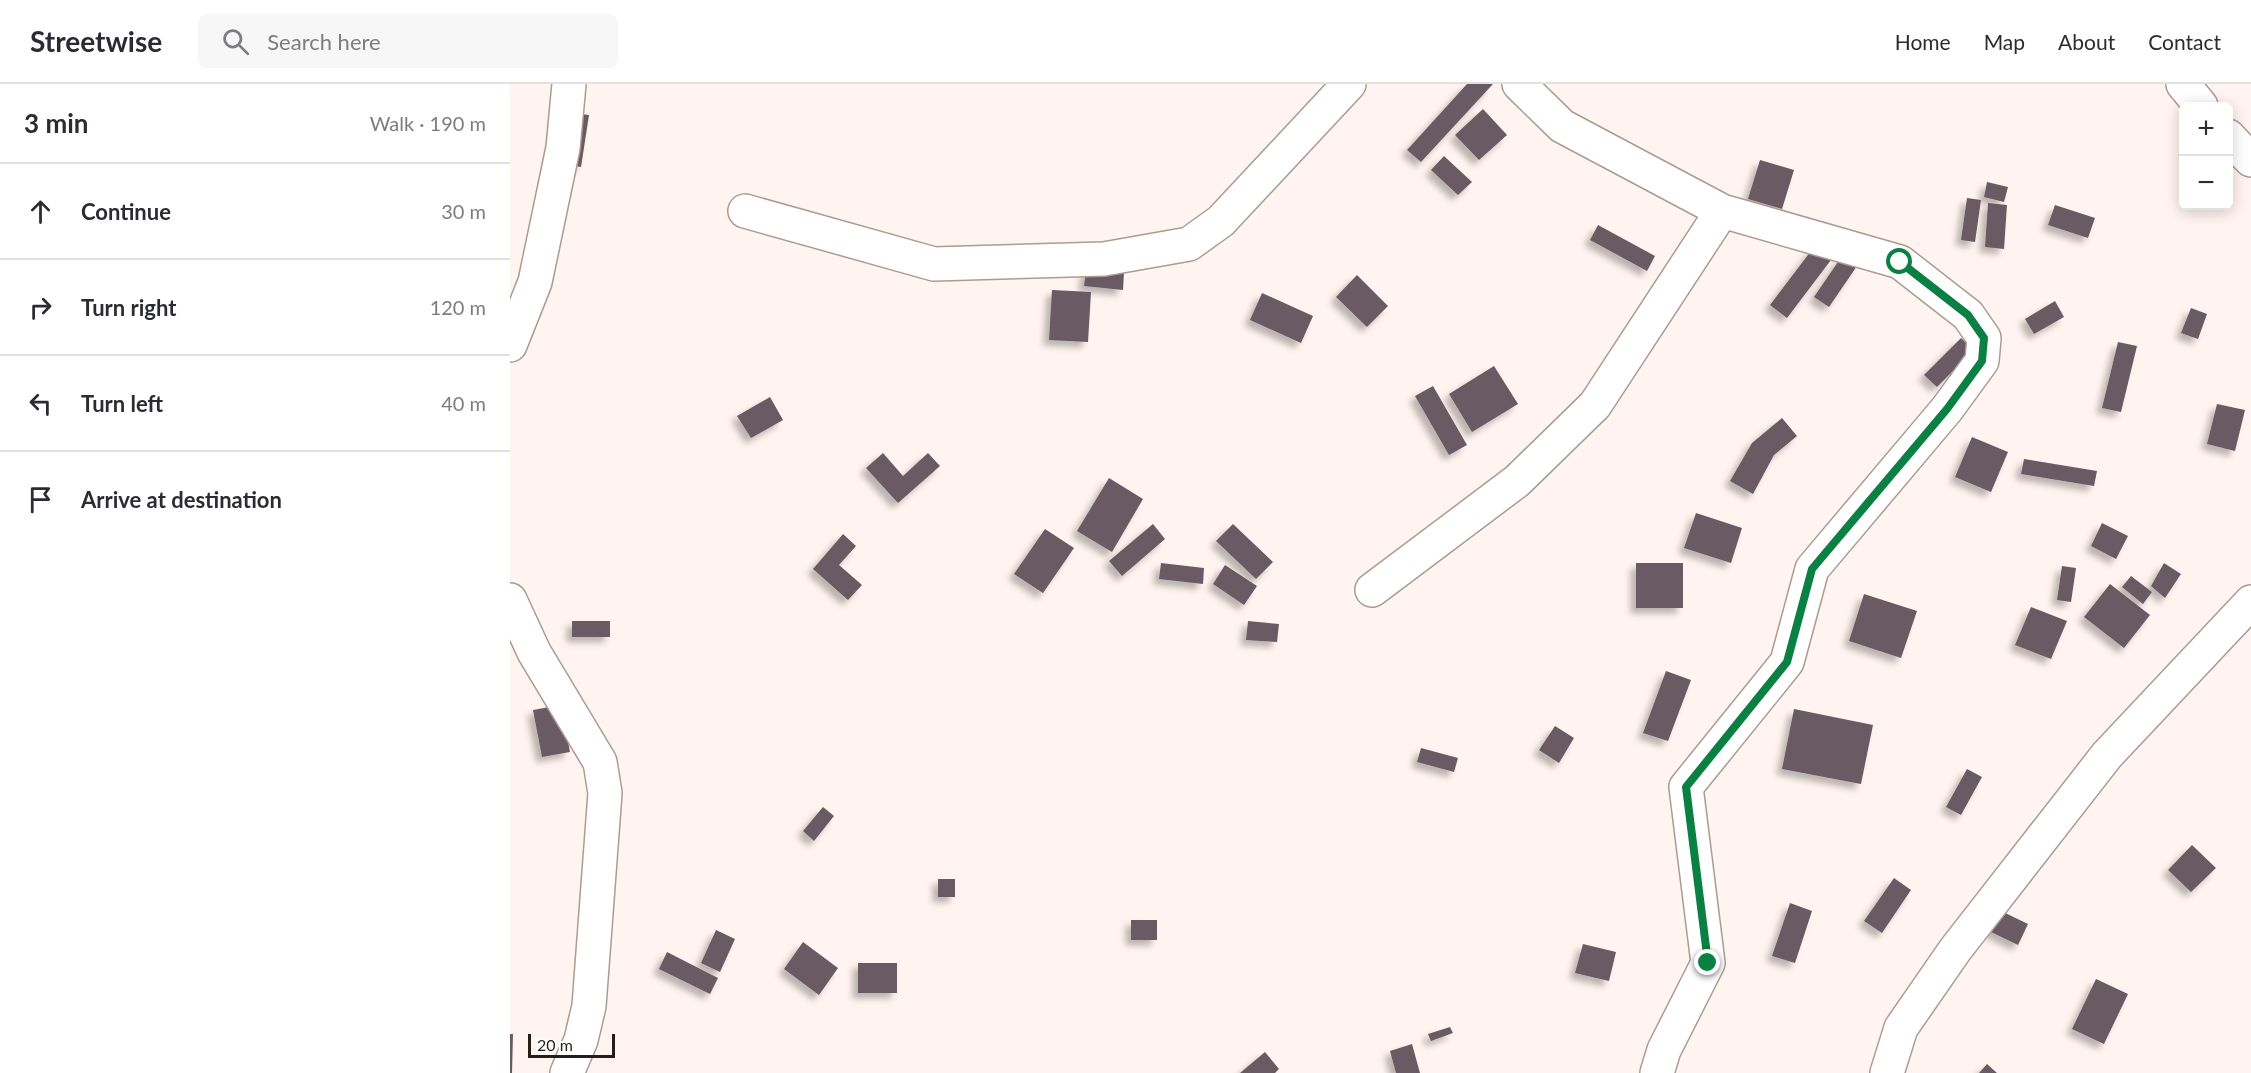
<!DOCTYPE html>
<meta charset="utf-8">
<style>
:root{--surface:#fff;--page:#f7f7f7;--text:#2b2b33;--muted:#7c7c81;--line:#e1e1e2}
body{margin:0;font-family:Lato,sans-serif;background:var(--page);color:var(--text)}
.controls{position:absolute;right:18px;top:18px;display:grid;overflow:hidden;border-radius:9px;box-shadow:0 3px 15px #0003}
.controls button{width:54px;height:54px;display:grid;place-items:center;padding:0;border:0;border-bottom:2px solid var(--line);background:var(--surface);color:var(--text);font:30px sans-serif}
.scale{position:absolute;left:18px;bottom:15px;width:87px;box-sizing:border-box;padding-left:6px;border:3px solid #241e1b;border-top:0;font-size:16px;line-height:21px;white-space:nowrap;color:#241e1b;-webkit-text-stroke:4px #fff;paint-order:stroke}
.stop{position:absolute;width:18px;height:18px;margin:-14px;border:4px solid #0b8043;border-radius:50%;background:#fff}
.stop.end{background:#0b8043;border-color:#fff;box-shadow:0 2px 6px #0008}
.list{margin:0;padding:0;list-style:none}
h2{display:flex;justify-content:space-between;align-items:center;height:78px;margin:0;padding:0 24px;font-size:26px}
h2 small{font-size:20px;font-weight:400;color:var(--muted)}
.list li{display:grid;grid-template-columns:39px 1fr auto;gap:18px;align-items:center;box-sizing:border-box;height:96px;padding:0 24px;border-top:2px solid var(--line)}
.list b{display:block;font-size:22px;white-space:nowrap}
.list em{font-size:20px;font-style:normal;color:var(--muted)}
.icon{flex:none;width:33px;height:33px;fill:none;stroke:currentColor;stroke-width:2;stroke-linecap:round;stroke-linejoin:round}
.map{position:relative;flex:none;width:1741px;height:989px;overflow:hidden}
header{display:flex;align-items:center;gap:36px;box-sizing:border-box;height:84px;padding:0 30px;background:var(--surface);border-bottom:2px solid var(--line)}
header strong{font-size:28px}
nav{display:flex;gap:33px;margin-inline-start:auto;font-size:21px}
.search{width:420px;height:54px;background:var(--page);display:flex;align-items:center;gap:15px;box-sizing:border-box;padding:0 21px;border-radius:9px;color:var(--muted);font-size:22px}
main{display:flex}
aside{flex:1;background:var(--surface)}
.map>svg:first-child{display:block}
</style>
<header>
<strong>Streetwise</strong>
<div class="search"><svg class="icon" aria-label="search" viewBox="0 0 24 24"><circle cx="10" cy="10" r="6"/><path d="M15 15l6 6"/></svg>Search here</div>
<nav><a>Home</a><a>Map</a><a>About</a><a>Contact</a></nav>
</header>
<main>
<aside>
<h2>3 min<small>Walk · 190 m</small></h2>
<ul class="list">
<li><svg class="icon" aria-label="ahead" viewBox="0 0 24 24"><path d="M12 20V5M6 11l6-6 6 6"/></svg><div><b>Continue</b></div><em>30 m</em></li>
<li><svg class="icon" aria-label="right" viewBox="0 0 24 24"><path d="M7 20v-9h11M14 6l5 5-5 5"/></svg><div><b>Turn right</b></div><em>120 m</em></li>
<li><svg class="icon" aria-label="left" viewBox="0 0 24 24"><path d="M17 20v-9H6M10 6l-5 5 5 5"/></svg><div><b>Turn left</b></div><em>40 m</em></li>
<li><svg class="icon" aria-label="arrive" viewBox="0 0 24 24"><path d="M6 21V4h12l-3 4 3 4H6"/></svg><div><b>Arrive at destination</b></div></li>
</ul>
</aside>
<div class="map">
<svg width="1741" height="989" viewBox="0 0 1741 989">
<defs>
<filter id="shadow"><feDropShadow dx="-5.5" dy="5.5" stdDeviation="3" flood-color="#0004"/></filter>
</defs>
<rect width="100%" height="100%" fill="#fff4ef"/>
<!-- building -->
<path fill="#695a63" filter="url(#shadow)" d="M957,0H983L911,78L897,66Z
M973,25L997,51L969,76L945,51Z
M49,27L79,31L71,83L42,78Z
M934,72L962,98L948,111L921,86Z
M1250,76L1284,86L1272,125L1238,115Z
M1477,98L1498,103L1494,118L1474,113Z
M1457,114L1471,116L1465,158L1451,156Z
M1478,119L1497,121L1494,165L1475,163Z
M1545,121L1585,134L1578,154L1538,141Z
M1088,141L1145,172L1137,187L1080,156Z
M1304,163L1321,176L1277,234L1260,221Z
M1332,172L1347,182L1319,223L1304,213Z
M576,185L614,189L613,206L574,202Z
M847,191L878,222L857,243L826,213Z
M542,206L581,208L578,258L539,256Z
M752,209L803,232L791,259L740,236Z
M1545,217L1554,233L1524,250L1515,235Z
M1681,224L1697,230L1688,255L1671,249Z
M1451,254L1464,266L1427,303L1414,291Z
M1608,258L1627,262L1611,328L1592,324Z
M984,282L1008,320L962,348L939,310Z
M923,302L957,361L939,371L905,312Z
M260,313L273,336L241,354L227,332Z
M1707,320L1735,326L1725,367L1697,360Z
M1272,334L1287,352L1264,371L1243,410L1220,397L1242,359Z
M1462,353L1498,368L1481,408L1445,393Z
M373,369L393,392L418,369L430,382L388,419L356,384Z
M1514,375L1587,387L1584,402L1511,390Z
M599,394L633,415L602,468L567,447Z
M1186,429L1232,444L1221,479L1174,464Z
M1592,439L1618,452L1606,475L1581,462Z
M643,440L655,455L612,492L599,477Z
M723,440L763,478L746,495L706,457Z
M535,445L564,464L533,509L504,490Z
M333,450L346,462L329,481L352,501L338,516L303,485Z
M651,479L694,484L693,500L649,495Z
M1126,479H1173V524H1126Z
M1654,479L1671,490L1655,514L1641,502Z
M715,481L747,502L734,521L703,500Z
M1552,482L1566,484L1561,518L1547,516Z
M1621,492L1642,508L1633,520L1612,503Z
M1600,500L1640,531L1614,564L1574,533Z
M1354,510L1407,527L1391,574L1339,557Z
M1521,523L1557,537L1541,575L1505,561Z
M62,537H100V553H62Z
M738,537L769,540L767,558L736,556Z
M1156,587L1181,596L1158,657L1133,649Z
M51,621L60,668L32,673L23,626Z
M1284,625L1363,641L1351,700L1272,685Z
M1045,642L1064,654L1049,679L1029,666Z
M911,664L948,674L944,688L907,678Z
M1457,685L1472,693L1451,731L1436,723Z
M313,723L324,732L304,757L293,747Z
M1682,761L1706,784L1681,808L1658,786Z
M1384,794L1401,806L1372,849L1354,837Z
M428,795H445V813H428Z
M1280,819L1302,827L1285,879L1262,872Z
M1489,826L1518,840L1508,861L1479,847Z
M621,836H647V856H621Z
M206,846L225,855L210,888L191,879Z
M293,858L328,884L309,911L274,885Z
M1073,860L1106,868L1099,897L1065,889Z
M157,868L208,894L200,910L149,885Z
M348,879H387V909H348Z
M1586,895L1618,910L1594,960L1562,945Z
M940,943L943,949L921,957L918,950Z
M0,950H3L2,989H0Z
M902,960L910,989H886L880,967Z
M755,968L769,985L765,989H730Z
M1477,980L1487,989H1469Z"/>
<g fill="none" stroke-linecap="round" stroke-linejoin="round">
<!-- minor casing -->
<g stroke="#ac9b93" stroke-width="36">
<path id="minor" d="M1009,0L1052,42L1212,127L1390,178L1458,231L1474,254L1472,277L1437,325L1302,485L1277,578L1176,703L1198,879L1154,966L1147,989
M1673,0L1691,22
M1718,52L1741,76
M235,127L424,180L594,175L679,160L711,137L839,0
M0,261L25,198L53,64L59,0
M862,506L1007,397L1085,321L1212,127
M0,516L24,568L90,678L95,709L79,922L71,956L57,989
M1377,989L1391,944L1445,866L1597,671L1741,518"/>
</g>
<!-- minor -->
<use href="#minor" stroke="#fff" stroke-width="33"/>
</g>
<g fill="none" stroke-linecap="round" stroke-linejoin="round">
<!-- route -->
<path stroke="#0b8043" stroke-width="8" d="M1198,879L1176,703L1277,578L1302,485L1437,325L1472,277L1474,254L1458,231L1390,178"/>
</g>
</svg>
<div class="controls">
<button>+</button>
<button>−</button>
</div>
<div class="scale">20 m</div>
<div class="stop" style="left:1390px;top:178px"></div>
<div class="stop end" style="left:1198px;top:879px"></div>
</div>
</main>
